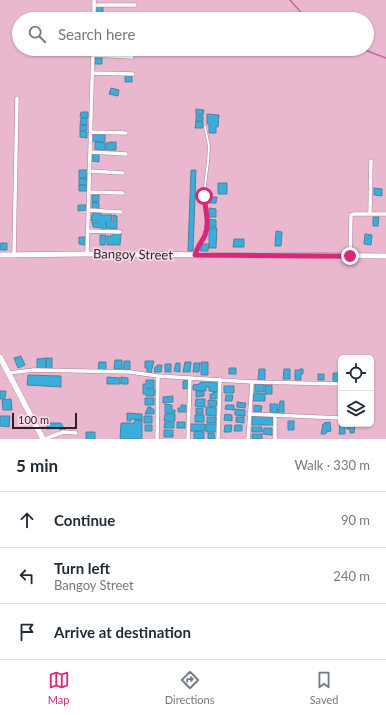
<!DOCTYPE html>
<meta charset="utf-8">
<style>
:root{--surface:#fff;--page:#f6f6f7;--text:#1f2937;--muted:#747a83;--line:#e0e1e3;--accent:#db2777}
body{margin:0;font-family:Lato,sans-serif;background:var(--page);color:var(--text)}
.controls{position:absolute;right:12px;bottom:12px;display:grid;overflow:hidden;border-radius:6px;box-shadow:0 1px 3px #0004}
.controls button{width:36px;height:36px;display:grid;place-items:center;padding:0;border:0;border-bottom:1px solid var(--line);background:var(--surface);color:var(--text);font:20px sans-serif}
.scale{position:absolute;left:12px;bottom:10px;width:65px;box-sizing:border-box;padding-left:4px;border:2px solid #311f28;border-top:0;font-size:11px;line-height:14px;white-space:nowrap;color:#311f28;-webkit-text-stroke:3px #fae0eb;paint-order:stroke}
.stop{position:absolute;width:12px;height:12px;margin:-9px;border:3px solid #db2777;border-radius:50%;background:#fff}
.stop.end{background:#db2777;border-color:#fff;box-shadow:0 1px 4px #0008}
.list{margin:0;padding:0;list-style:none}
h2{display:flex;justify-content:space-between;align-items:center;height:52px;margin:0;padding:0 16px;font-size:17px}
h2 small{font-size:13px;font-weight:400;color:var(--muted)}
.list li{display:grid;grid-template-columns:26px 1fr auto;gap:12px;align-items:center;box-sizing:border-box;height:56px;padding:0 16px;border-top:1px solid var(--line)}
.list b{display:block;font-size:15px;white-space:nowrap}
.list p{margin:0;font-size:13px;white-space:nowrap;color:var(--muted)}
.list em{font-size:13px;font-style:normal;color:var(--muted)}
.icon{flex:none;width:22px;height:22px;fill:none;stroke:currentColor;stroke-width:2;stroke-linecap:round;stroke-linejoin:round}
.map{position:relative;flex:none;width:386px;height:439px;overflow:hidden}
.search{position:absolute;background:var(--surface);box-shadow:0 1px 3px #0004;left:12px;right:12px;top:12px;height:44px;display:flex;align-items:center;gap:10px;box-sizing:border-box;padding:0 14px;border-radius:22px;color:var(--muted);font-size:15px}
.sheet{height:220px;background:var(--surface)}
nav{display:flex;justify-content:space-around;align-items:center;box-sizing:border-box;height:56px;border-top:1px solid var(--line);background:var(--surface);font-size:11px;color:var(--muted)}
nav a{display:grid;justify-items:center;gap:2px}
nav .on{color:var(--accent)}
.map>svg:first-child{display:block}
</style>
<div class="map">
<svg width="386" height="439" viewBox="0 0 386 439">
<rect width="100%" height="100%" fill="#e9b8ce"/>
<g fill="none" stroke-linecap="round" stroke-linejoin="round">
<!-- stream -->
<path stroke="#ce619a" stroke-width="1.5" d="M290,0L307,19
M362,49L386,58"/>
</g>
<!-- building -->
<path fill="#39addc" stroke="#528299" d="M96,6H103V13L96,12V11H95Z
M124,14H132V19H124Z
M95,58H102V64H95Z
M125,76H132V82H125Z
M111,88L119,90L118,96L109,94Z
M196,109L204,110L203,115H196Z
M81,112H88V118L80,117Z
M207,114L219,115L218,127H216V133H209V124H207Z
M196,116H203V121H196Z
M81,118H87V125L80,124Z
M196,121L203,122V128H195Z
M80,125H87V131H80Z
M80,131L87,132V138L80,137Z
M93,133L105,134V142L92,141Z
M95,142L105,143V150H95Z
M111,142H116V150H106V143Z
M92,153L99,154V162L92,161Z
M79,170H88L87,178H79Z
M191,170H196L193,251H188Z
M79,178L87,179V185H79Z
M218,183H227V194H218Z
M79,185H87V191H79Z
M374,188L382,189V196L374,195Z
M92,195H99V202L92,201Z
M209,197H217L216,203H209Z
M92,202L99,203V210H92Z
M78,205H86V210L78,211Z
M209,208L216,209V217H209Z
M93,213H101V215H112L111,222H113V215L117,216V229L107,228L106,222V230L101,229V228L93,227L92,222L98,223V221H91L92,214H93Z
M373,217H379L378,226H373Z
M209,219L216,220V227H209Z
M209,228H217L216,248H209Z
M276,231L282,232L281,246H275Z
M112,233L121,234L120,245H107V236H112Z
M365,234L372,235L371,245L364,244Z
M100,235H106L105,245H100Z
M79,237H85V245L79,244Z
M234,239H244V247H233Z
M1,243H7V250H0V244Z
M203,244H209L208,251H200L201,247Z
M21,356L25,365L18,368L14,358Z
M46,358V369H37V359Z
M46,358H52V368L46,369Z
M115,360H122V369H114Z
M124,361H130V370H123Z
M145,361H154L151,373H147V368H145Z
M99,362H106V370H98Z
M185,362H191L190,372H183Z
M201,362H208V375H201Z
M176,363H180V372L174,371Z
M194,363H200L199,372H193Z
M165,364H171V372H165Z
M157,365H162L161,372H154L155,367H157Z
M229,368H236V374H229Z
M259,369H265V380H258Z
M284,369H290V379H283Z
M300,369H303V374H301V380H295V370H300Z
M333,373H339V382L333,381Z
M318,374H324V380H318Z
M28,375L61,376V387L27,385Z
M107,377L120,378V384H107Z
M121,377L128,378V384H121Z
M146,380H154V388H147V389H155L154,396H146V394H143V384H146Z
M188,380L189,388L183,389V381Z
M200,382H219V389H217V392L209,391V387H206V391L193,390V385L200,384Z
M255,384H264V392H255Z
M265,385H272V394H265Z
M224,386H234V393H224Z
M0,391H6L5,399H0Z
M196,391H204V396L196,397Z
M213,392H218V398H216V399H210V394H213Z
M254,393L265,394V401H253Z
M226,395H233L232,401H225Z
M173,396V402L163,403V397Z
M145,398H154V405H145Z
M11,399L12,410H3L2,400Z
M196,399H205V407L195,406Z
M208,400L217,401L216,407L208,406Z
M280,401H284V414H278Z
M237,402L246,403L245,408L237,407Z
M165,404L172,405V410H175V413H165Z
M270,404H278L277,413H272V412H270Z
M181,405H186V412H178V408H181Z
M226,405H234V410L225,409Z
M254,405L262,406L261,412H254Z
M148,407H151V409H154V414H145Z
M206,407L216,408V416L206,415Z
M196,408H203V414H196Z
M235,409L245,410V416L235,415Z
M127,413L142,414V420L131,419V421H127Z
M165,414H175V421H164Z
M225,414L232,415V421L224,420Z
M195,415H204V422H195Z
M0,416H10L9,427L0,426Z
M144,416H152V423H144Z
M252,416L273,417V425H252Z
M207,417H216V423H207Z
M236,417H244V423L236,422Z
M135,420H142V439H120L121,423H134Z
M288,421H294V430H288Z
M165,422H174V428H164Z
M177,422H185V428H177Z
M330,422L331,431L326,432V434H321L323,424H324V423Z
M47,423H61L65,430L61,432L59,428L47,429Z
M340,423L345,424V434H339Z
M191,424H205V431H190Z
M206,424H217V432H206Z
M347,424H355L354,433H350V429H347Z
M145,425H152V431H145Z
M225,425H232L231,432H224Z
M235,425H242V431H234Z
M252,427H262V432H252Z
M264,428H272V435L263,434Z
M164,430H173V437H164Z
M194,431L204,432V439H194Z
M86,432H95V439H86Z
M208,433H214L215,439H208Z
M252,434H262V439H252Z"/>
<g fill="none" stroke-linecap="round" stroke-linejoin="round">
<!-- service casing -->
<g stroke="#ae8095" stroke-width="3">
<path id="service" d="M195,254L198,245L204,236L207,224L204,193L208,162L209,146L205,127"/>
</g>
<!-- minor casing -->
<g stroke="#ae8095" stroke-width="4.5">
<path id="minor" d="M94,0V19
M94,5H135
M93,55L132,57
M92,73L133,74
M91,132L126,133
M90,152L126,154
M89,171L123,173
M89,192L123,193
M88,210L121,212
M370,214L371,161
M88,231L120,232
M14,254L17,98
M87,254L93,49
M350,256L351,215L353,214H386
M9,373L34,370L130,372L158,376L252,382L341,384
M249,414L341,418
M275,416V439
M45,439L63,432L76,433
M157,439L158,376
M188,439L190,378
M218,439L220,379
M248,439L252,382"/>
</g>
<!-- secondary casing -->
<g stroke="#ae8095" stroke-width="6">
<path id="secondary" d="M0,255L87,254L386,256"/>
</g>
<!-- primary casing -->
<g stroke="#ae8095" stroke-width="6">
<path id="primary" d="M0,357L43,439"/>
</g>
<!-- service -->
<use href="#service" stroke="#fff" stroke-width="2"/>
<!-- minor -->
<use href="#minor" stroke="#fff" stroke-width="3.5"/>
<!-- secondary -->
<use href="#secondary" stroke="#fff" stroke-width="5"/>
<!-- primary -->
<use href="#primary" stroke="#fff" stroke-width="5.5"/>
</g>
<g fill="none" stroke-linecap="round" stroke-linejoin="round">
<!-- route -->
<path stroke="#db2777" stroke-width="5" d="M204,196C205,208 210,223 205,235C202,242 197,247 195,255L350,256"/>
</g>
<g text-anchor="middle" stroke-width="3" stroke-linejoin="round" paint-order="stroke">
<!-- street labels -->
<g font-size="13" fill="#311f28" stroke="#fae0eb">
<text transform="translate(133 254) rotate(1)" y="5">Bangoy Street</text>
</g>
</g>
</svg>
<div class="controls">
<button><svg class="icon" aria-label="locate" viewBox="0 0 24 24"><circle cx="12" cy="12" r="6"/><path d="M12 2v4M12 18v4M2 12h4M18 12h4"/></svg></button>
<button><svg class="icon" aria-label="layers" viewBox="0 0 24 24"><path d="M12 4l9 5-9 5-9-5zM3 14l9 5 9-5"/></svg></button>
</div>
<div class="scale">100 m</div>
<div class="stop" style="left:204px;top:196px"></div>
<div class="stop end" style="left:350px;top:256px"></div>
<div class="search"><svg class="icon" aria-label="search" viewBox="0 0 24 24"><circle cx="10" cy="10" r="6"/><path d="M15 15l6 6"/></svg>Search here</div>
</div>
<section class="sheet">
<h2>5 min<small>Walk · 330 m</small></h2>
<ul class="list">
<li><svg class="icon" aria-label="ahead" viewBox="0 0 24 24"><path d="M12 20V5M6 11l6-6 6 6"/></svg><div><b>Continue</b></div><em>90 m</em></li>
<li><svg class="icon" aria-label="left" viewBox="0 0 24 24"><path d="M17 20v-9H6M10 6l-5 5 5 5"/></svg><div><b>Turn left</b><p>Bangoy Street</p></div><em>240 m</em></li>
<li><svg class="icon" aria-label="arrive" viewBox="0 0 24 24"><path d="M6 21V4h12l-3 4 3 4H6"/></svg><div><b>Arrive at destination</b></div></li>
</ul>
</section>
<nav>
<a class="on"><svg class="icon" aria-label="map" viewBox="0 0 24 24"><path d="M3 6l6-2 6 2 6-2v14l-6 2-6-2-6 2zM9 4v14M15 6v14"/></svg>Map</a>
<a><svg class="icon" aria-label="directions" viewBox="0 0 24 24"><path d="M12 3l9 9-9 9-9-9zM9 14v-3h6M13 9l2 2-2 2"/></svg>Directions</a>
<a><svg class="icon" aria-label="saved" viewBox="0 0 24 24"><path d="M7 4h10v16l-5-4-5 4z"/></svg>Saved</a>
</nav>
